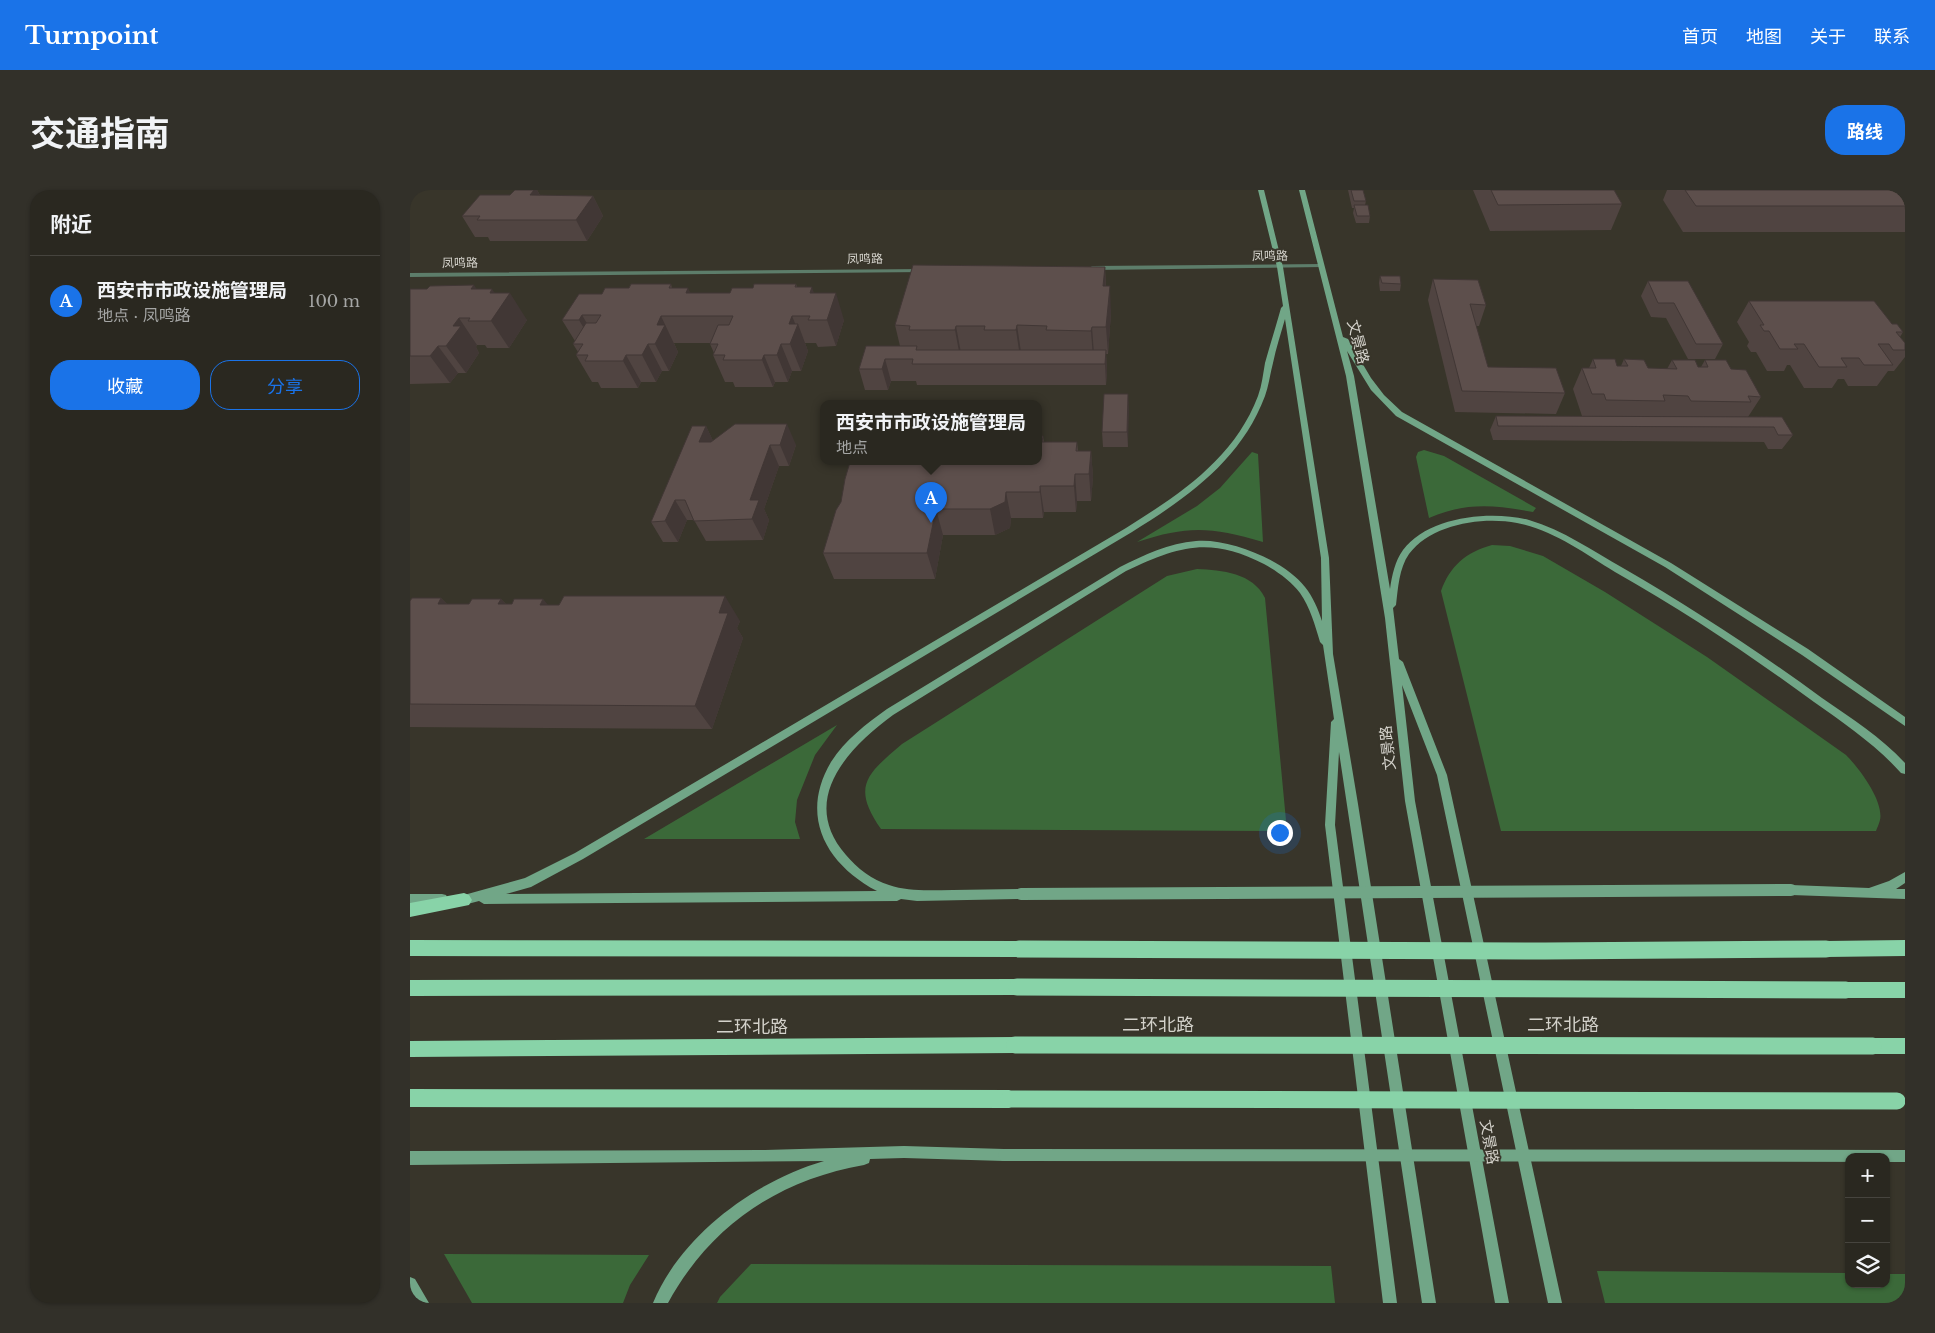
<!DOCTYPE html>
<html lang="zh">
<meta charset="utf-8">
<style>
:root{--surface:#2a2820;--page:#323029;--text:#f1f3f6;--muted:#a5a6a5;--line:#46443e;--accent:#1a73e8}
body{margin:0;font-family:"Libre Baskerville","Noto Sans SC",serif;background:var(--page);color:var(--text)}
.controls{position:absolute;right:15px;bottom:15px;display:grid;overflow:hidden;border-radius:10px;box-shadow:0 1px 4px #0004}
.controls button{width:45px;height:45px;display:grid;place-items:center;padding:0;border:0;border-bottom:1px solid var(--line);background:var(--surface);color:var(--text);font:25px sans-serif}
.you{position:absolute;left:869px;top:642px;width:18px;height:18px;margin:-12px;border:4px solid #fff;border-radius:50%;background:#1a73e8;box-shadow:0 0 0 8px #1a73e833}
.badge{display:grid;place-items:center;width:32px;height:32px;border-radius:50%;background:var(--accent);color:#fff;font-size:16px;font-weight:700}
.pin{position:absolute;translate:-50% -41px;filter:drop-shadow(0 1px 2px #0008)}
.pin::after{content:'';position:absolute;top:26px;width:18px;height:15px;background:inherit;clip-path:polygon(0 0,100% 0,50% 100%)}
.popup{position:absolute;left:410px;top:210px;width:222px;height:65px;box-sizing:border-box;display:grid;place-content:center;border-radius:10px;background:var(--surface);filter:drop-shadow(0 1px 4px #0005);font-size:16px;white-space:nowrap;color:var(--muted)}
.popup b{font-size:19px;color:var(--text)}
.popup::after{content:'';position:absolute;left:50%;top:100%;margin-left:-10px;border:10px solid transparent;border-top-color:var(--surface)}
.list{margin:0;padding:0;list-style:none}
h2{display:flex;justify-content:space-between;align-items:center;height:65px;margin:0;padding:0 20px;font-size:21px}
h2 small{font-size:16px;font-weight:400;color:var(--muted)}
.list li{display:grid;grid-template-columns:32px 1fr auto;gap:15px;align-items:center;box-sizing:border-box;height:90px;padding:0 20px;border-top:1px solid var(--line)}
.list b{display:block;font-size:19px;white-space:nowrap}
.list p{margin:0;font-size:16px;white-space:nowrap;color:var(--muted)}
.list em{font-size:16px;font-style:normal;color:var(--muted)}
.actions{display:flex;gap:10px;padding:15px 20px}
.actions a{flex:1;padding:11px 0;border:1px solid var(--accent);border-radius:20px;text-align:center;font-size:18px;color:var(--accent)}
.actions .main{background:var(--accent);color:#fff}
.icon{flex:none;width:28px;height:28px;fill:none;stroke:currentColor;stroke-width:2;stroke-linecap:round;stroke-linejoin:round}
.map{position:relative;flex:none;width:1495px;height:1113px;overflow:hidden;border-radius:20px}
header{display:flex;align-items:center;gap:30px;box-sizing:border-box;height:70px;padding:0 25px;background:var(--accent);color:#fff}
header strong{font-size:24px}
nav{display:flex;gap:28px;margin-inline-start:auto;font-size:18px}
.intro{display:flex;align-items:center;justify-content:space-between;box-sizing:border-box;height:120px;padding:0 30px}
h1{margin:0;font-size:35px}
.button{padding:12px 22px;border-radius:20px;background:var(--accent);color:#fff;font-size:18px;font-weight:700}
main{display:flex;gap:30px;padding:0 30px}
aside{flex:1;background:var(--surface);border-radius:20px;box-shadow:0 1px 4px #0004}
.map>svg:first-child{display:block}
</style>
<header>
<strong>Turnpoint</strong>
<nav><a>首页</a><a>地图</a><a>关于</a><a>联系</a></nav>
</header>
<div class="intro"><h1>交通指南</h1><a class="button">路线</a></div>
<main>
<aside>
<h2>附近<small></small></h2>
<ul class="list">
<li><span class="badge">A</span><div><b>西安市市政设施管理局</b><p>地点 · 凤鸣路</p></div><em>100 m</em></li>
</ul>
<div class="actions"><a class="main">收藏</a><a>分享</a></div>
</aside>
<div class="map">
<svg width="1495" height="1113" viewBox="0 0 1495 1113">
<rect width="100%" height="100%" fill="#38352a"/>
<!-- green -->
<path fill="#3b6939" d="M1014,260L1034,266L1126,318L1123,322C1085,315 1056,312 1019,328L1006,267L1008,262Z
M842,262L848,264L853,352C801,337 779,335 727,352L787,316L810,298Z
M1082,355L1100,356L1133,366L1195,402L1297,467L1436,565C1449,578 1474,611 1470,630C1469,634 1467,638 1466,641H1091L1031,401C1040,376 1056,362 1082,355Z
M787,379C812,380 843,383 855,408L877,641L471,639C441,596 457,584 492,554L757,386Z
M427,535L405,565L387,610L385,632L390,649H234Z
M34,1064L239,1065L220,1095L213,1113H62Z
M341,1074L921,1076L925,1113H307L310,1107Z
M1187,1081L1439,1083V1094H1476V1084H1495V1113H1195Z"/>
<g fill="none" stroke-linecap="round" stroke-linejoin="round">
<!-- tertiary -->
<path fill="#5d7d6a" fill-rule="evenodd" d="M911,74L914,76L913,77L682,80L679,78L682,76Z
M517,79L518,80L515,82L0,87V83Z"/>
<!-- secondary -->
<path fill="#71a687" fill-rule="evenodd" d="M848,0H854L873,77L919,368L923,464L948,614L1026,1113H1012L929,562L925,635L987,1113H973L915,635L921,532L924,529L913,455L910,452C905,435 900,417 890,403C881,391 867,381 854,374C800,346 768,356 716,381L483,525C438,558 388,610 436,665C447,678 462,690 479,695C499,702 521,700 543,700C565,700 588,699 611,699L615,700L617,704L615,708L611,709L507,711L491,709L487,711L74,714L69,711L54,715L50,714L48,710L50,706L54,705L115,688L165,663L716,338C770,304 824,269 848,206C852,195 853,184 855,173C860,155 866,136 871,118L873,116L867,77ZM875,129L911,368L912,431C908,419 903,407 895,397C874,370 819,348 786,351C759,353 734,365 710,377L477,519C456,534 435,550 421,572C389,626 416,674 467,701L96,704L121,697L173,669L722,342C778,307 831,270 855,206C859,195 860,184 863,173C866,158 871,143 875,129Z
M889,0H895L933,147L938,149L961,188L974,205L992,222L1261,373L1398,459L1495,527V536L1392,465L1255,377L986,226L961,200L937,161L944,186L980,399C982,385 985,371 993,360C1018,326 1082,320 1119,330C1153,340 1183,361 1213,378C1282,418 1348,461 1412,508C1441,528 1471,547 1495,573V584L1491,583C1466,555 1435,534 1404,512C1340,465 1274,421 1205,382C1174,363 1143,340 1107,333C1073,326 1021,334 999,364C989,378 988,399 986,415L983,418L989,469L993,472L1037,585L1152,1113H1138L1027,585L992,495L1005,611L1099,1113H1085L995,611L975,428L936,186Z
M1495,682V693L1486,699H1495V709L1381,705L1377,704L1375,700L1377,696L1381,695L1459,698L1479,691Z
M0,704H32L36,705L38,709L36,713L32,714H0Z
M494,956L594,959L599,960L600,965L599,970L594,971L494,968L460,969L459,973L454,975C368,990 300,1036 258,1113H243C271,1045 345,991 414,971L0,975V961L355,960Z
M0,1087L5,1089L19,1113H4L0,1107Z"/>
<!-- trunk -->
<path fill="#88d3a8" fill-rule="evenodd" d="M54,703L59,705L62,710L59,715L0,727V713Z
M0,750L609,751L615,754L617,759L615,764L609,767L0,766Z
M1495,750V766L1416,767L1410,764L1408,759L1410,754L1416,751Z
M607,789L613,791L615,797L613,803L607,805L0,806V790Z
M1436,792H1495V808H1436L1430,806L1428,800L1430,794Z
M605,847L611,849L613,855L611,861L605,863L0,867V851Z
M1463,848H1495V864H1463L1457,862L1455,856L1457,850Z
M0,899L599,900L605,903L608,909L605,915L599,918L0,917Z"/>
<!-- secondary-bridge -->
<path stroke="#71a687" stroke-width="12" d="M611,704L1381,700
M594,965L1495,966"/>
<!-- trunk-bridge -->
<path stroke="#88d3a8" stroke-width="17" d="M609,759L1135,761L1416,759
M607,797L1436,800
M605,855L1463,856
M599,909L1487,911"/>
</g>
<!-- wall -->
<path fill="#504441" d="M105,0H127L130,5L183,6L193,26L177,51H80L78,47H65L52,26L100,5Z
M938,0H953L956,11L955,15L960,26L959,33H946L943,23L944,18H942Z
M1063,0H1204L1212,14L1201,40L1080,41Z
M1257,0H1495V42H1273L1253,10Z
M695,77L696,96L701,123L698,164H696L697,181L696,195H507L506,191H481L478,200H455L449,179L490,156L485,135Z
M970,86L991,94L990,101H970L969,93Z
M1023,89L1076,115L1069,136H1066L1078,177L1155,203L1146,224L1045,222L1018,110Z
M1238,91L1313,154L1305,169H1278L1256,128L1241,127L1231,106Z
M261,94L262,98L281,103H320L343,98L386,94L387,97L404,103L434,130L426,156L408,157L406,153H395L398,161L391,181H382L378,192H365L363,197H325L323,192H315L303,165L304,163L300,154V153H264L268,162L259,181H252L246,192H231L228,198H191L188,192H182L166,165L168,162L163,154L165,151L152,130L192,104L219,98Z
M0,99H67L85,103L117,130L99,158H77L75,155H67L66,157L69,163L56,183H48L40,193L0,194Z
M1339,111L1482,134L1493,142L1490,147L1495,153V167L1484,181H1478L1467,196H1438L1434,189H1428L1422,198H1394L1380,175H1377L1374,181H1357L1346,162H1341L1337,156L1339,152L1327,132Z
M1183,169L1207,176H1211L1214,169L1238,178L1257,179L1262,170L1288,177H1291L1295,170L1321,179L1351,207L1338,227L1383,245L1372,259H1358L1354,252L1083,250L1080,240L1086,226H1184H1172L1163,199L1172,178H1179Z
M718,204V257H693L692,242Z
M296,236L303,251L386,255L379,276H369L354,319L359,330L353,350L296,351L284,330H277L268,352H253L241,332Z
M633,246L634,252H667L668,261H681L683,287L681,311H667L666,322H634L633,328H601L600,338L585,345H533L525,389H424L413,363Z
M31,408L37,414H59L91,409L96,414H102L133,409L137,415L330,431L327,438L333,448L302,539L0,537V411Z"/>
<!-- shaded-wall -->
<path fill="#413735" d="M124,0H127L137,18L120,5Z
M183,6L193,26L177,51L166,30Z
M695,77L696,104L693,96Z
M64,95L82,122L61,99Z
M700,96L701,123L698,164L696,137Z
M402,97L411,124L400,103Z
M278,98L291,124L276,103Z
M82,99L92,114L100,103L117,130L99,158L81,131L80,103Z
M426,103L434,130L426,156L417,130Z
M172,125L188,152L185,157L169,130Z
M251,126L268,162L259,181L245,154L247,135Z
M382,126L387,138L388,134L398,161L391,181L380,154L379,134Z
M49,128L67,155L66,157L69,163L56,183L36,156L43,136Z
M607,135L611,162L610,167L606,140Z
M546,136L551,163L550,167L545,140Z
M682,137L684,164L683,168L681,141Z
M238,154L252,181L246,192L232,165Z
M371,154L382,181L378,192L367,165Z
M28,156L48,183L40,193L20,166Z
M696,160L697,181L696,195L695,174Z
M216,165L231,192L228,198L213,171Z
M354,165L365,192L363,197L352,170Z
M475,169L481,191L478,200L472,179Z
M718,204L719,219L718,257L717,242Z
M377,234L386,255L379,276L370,255Z
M296,236L306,257L289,252Z
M360,255L369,276L354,319L359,330L353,350L342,329L340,310Z
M681,261L683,287L681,311L679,284Z
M665,284L667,311L666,322L664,296Z
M630,296L634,322L633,328L630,302Z
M596,302L601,328L600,338L585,345L580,319Z
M265,310L277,330L268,352L255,331Z
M526,319L533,345L525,389L517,363Z
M315,406L330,431L327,438L333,448L302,539L285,516L309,423Z
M31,408L56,433L28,414Z
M91,409L114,434L88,414Z
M133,409L154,434L130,415Z"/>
<!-- building -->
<path fill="#5d4f4c" stroke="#413735" d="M105,0H124L120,5L183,6L166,30H67L70,26H52L70,5H100Z
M941,0H953L956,11H944Z
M1081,0H1204L1212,14L1088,15Z
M1275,0H1495V16H1286Z
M944,15H958L960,26H947Z
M503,75L695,77L693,96H700L696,137H682L681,141L636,140L637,136L607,135L606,140H574L575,136H546L545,140H499L500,136L485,135Z
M970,86H990L991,94L972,93Z
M1023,89L1068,90L1076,115L1060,114L1078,177L1146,178L1155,203L1052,201Z
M1238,91H1278L1313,154H1286L1264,113H1248Z
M221,94H261L259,98H278L276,103H320L322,98H343L344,94H386L385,97H402L400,103H426L417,130H398L400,126H382L379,134H388L380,154H371L367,165H354L352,170H313L315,165H303L308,154H300L308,135H319L323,126H251L247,135H255L245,154H238L232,165H216L213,171H175L178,165H166L173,154H163L176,133H186L191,125H172L169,130H152L169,104H192L195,98H219Z
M64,95L61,99H82L80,103H100L81,131H58L60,128H49L43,136H51L36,156H28L20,166H0V99H17L20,96Z
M1339,111H1464L1482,134H1487L1493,142H1486L1495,153V160H1483L1479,154H1468L1483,175H1454L1449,168H1431L1437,177H1409L1394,154H1384L1388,159H1370L1359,141H1354L1350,135H1354Z
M456,156H507L506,160H696L695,174H502L503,169H475L472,179H449Z
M1183,169H1205L1207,176H1218L1214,169L1234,170L1238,178L1267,179L1262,170H1285L1288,177H1298L1295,170H1316L1321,179L1336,180L1351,207L1338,206L1341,212L1281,211L1278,206L1253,205L1255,211L1196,210L1194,204H1182L1172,178H1186Z
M694,204H718L717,242H692Z
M1086,226L1372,227L1383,245H1368L1364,237L1088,236Z
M325,234H377L370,255H360L340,310H349L342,329L284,331L275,310H265L255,331L241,332L282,236H296L289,252H301Z
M628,246H633L632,252H667L666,261H681L679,284H665L664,296H630V302H596L595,312L580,319H526L517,363H413L426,320L431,312L435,289L440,272H628Z
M154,406H315L309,423H318L285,516L0,514V411L2,408H31L28,414H59L62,409H91L88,414H102L104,409H133L130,415H149Z"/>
<g text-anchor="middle" stroke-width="4" stroke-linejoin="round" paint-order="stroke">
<!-- far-street labels -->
<g font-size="12" fill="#d4d2cb" stroke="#38352a">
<text transform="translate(860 66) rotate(-1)" y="4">凤鸣路</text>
<text transform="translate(455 69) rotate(-1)" y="4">凤鸣路</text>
<text transform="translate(50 73) rotate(-1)" y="4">凤鸣路</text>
</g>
<!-- street labels -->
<g font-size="15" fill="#d4d2cb" stroke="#38352a">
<text transform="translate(948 152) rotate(75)" y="5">文景路</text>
<text transform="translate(978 558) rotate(-96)" y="5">文景路</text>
<text transform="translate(1079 952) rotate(80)" y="5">文景路</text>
</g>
<!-- near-street labels -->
<g font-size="18" fill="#d4d2cb" stroke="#38352a">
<text x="748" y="841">二环北路</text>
<text x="1153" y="841">二环北路</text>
<text x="342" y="843">二环北路</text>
</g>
</g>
</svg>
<div class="controls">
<button>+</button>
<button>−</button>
<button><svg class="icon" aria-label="layers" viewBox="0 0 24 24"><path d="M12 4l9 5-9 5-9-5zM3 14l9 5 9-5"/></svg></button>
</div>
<div class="you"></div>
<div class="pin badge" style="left:521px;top:333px">A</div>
<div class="popup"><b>西安市市政设施管理局</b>地点</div>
</div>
</main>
